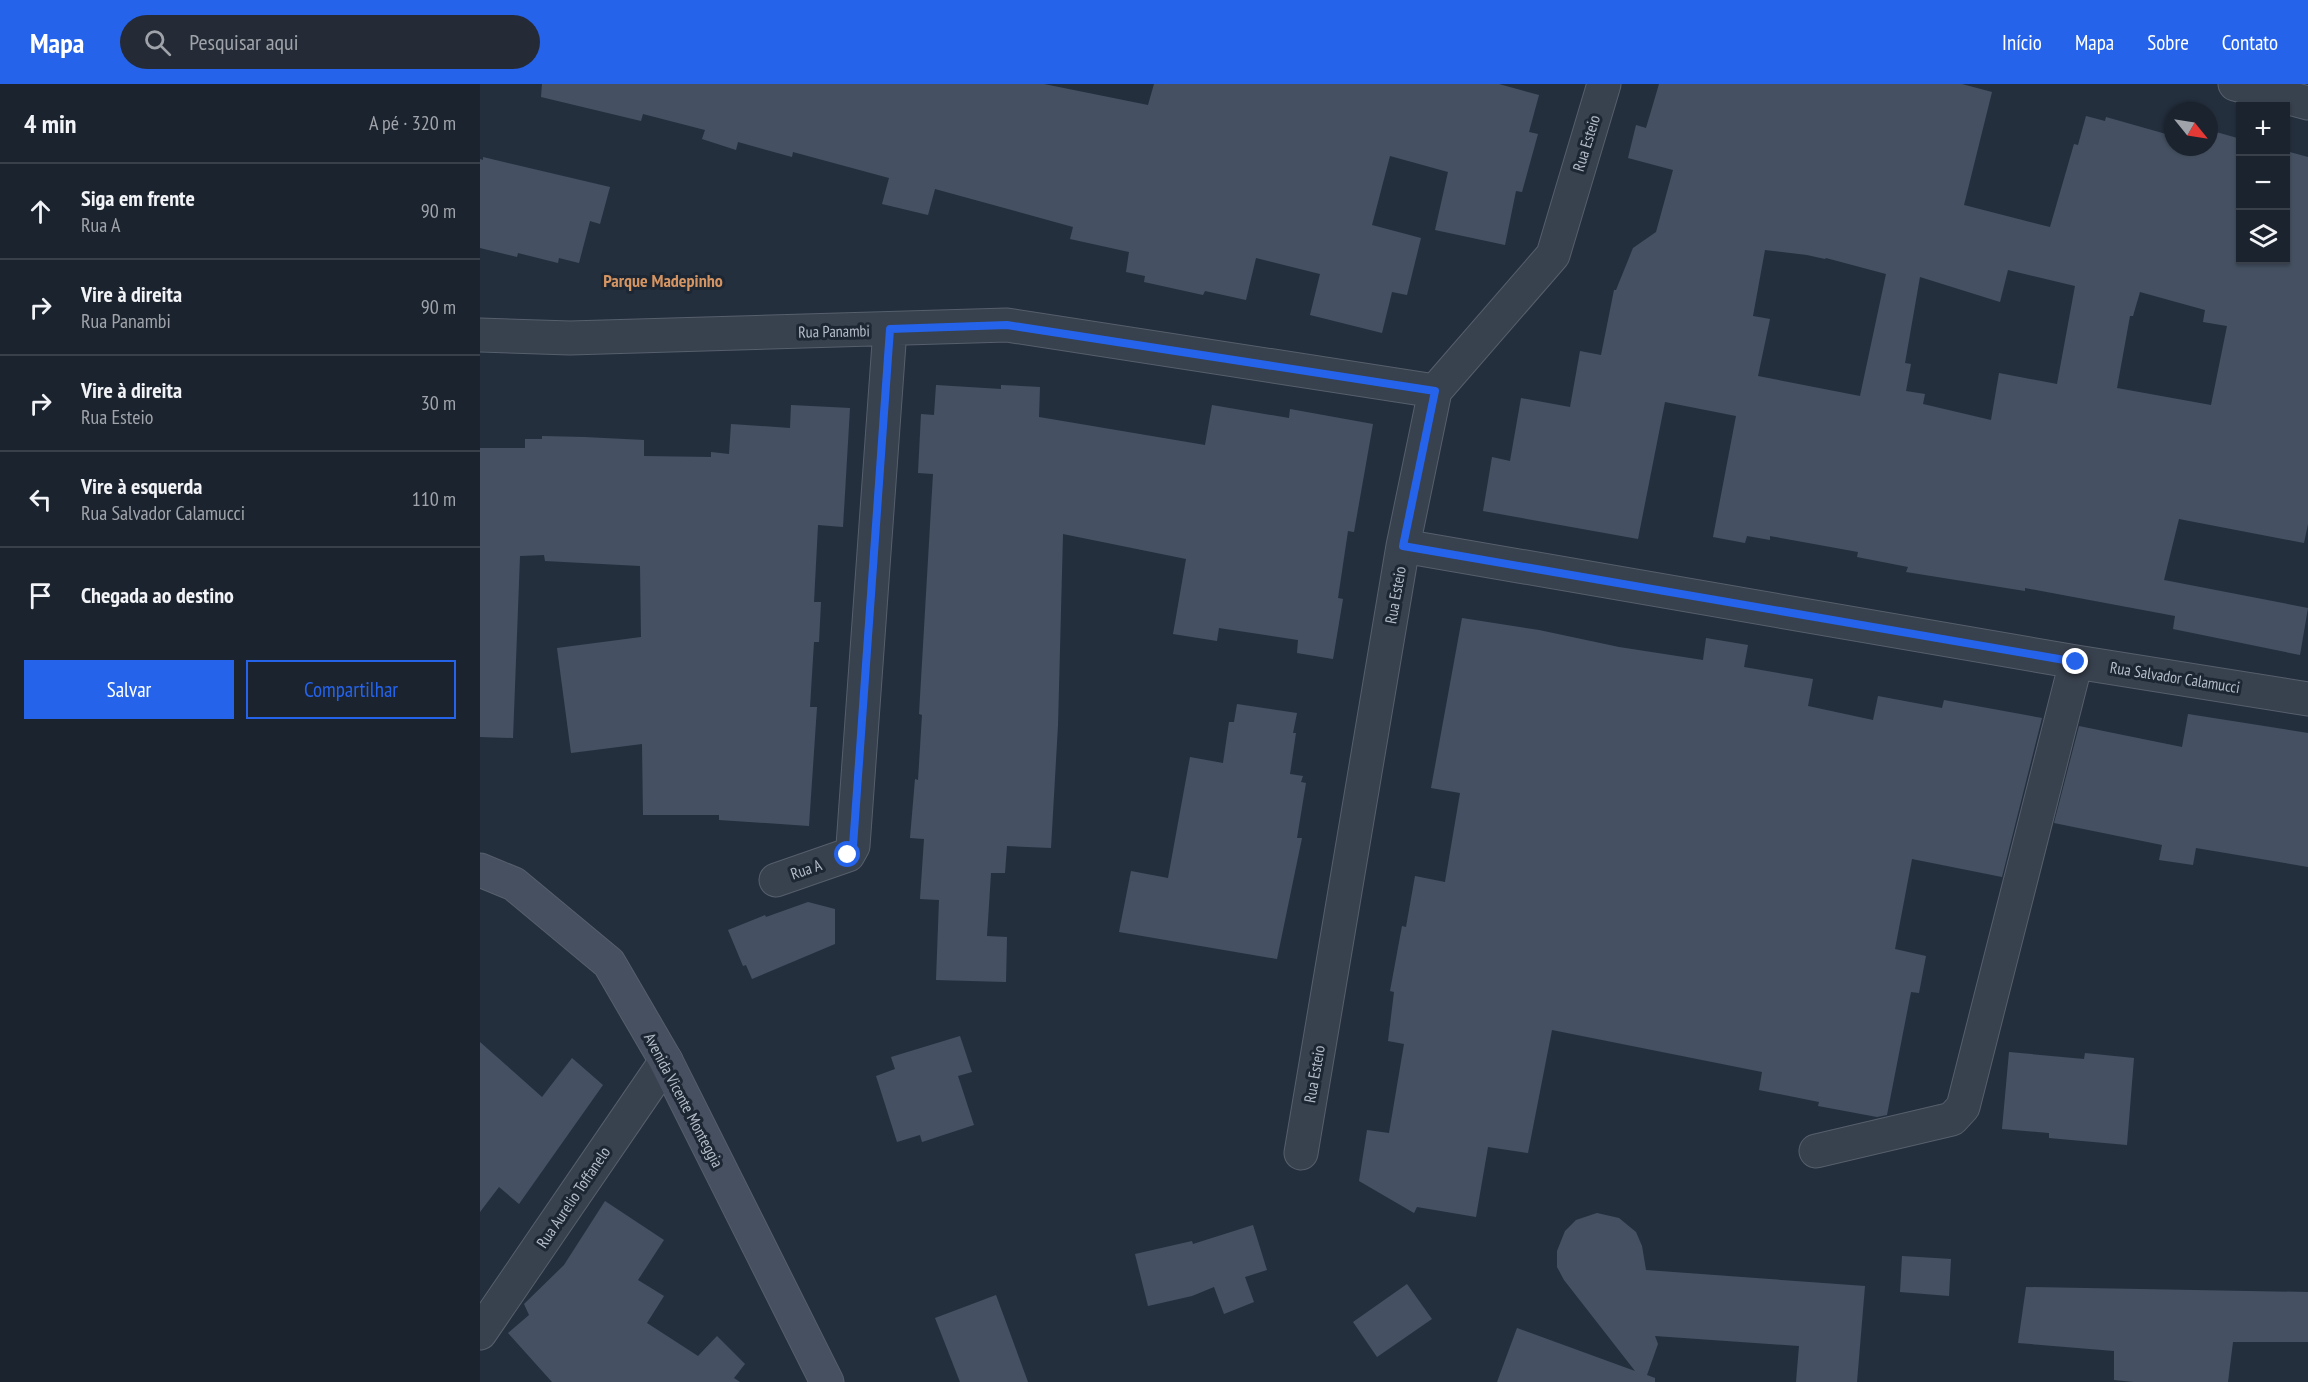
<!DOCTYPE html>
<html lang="pt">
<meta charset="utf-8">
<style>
:root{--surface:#1b232e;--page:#242b36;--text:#f1f3f6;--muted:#a0a4aa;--line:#39404a;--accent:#2563eb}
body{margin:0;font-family:"PT Sans Narrow",sans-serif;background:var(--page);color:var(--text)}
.controls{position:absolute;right:18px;top:18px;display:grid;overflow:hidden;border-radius:0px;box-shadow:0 2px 4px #0004}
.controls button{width:54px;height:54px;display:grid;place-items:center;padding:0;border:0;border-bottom:2px solid var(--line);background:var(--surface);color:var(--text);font:30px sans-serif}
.compass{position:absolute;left:1684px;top:18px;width:54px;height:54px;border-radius:50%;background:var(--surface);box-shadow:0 2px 4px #0004;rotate:120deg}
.stop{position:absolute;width:18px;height:18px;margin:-14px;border:4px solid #2563eb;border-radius:50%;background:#fff}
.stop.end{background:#2563eb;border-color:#fff;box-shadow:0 2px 6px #0008}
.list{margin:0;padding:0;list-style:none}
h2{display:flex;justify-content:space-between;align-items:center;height:78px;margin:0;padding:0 24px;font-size:26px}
h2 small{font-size:20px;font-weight:400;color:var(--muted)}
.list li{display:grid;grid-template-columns:39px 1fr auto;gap:18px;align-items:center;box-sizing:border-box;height:96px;padding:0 24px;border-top:2px solid var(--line)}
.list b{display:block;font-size:22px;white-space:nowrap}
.list p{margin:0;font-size:20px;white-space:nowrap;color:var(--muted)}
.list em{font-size:20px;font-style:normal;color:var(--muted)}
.actions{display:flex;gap:12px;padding:18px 24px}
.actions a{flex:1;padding:14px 0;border:2px solid var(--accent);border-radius:0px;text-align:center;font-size:21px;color:var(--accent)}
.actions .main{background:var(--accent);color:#fff}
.icon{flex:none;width:33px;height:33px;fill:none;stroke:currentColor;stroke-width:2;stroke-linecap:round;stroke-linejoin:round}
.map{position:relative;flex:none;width:1828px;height:1298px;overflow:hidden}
header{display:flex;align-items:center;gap:36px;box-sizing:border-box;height:84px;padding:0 30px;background:var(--accent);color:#fff}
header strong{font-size:28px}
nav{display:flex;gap:33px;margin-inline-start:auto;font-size:21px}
.search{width:420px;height:54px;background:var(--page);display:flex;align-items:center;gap:15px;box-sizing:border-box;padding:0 21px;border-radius:33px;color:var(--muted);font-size:22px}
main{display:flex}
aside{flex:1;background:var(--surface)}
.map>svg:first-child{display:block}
</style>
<header>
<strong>Mapa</strong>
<div class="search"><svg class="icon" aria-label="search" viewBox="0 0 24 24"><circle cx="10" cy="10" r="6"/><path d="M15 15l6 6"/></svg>Pesquisar aqui</div>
<nav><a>Início</a><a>Mapa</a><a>Sobre</a><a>Contato</a></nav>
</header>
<main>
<aside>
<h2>4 min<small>A pé · 320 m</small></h2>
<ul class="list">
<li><svg class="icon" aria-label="ahead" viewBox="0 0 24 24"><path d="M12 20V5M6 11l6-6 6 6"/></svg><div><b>Siga em frente</b><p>Rua A</p></div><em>90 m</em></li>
<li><svg class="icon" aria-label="right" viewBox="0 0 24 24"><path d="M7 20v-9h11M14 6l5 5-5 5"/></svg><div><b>Vire à direita</b><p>Rua Panambi</p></div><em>90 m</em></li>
<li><svg class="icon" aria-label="right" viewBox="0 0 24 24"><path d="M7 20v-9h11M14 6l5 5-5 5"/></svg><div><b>Vire à direita</b><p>Rua Esteio</p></div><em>30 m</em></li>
<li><svg class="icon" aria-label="left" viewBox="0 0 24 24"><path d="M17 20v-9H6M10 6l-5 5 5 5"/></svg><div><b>Vire à esquerda</b><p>Rua Salvador Calamucci</p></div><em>110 m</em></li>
<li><svg class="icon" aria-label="arrive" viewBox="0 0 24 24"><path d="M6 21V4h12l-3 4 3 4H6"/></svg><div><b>Chegada ao destino</b></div></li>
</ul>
<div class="actions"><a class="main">Salvar</a><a>Compartilhar</a></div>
</aside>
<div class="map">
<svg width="1828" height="1298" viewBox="0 0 1828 1298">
<rect width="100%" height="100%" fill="#242f3e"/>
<!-- building -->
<path fill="#455162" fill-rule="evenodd" d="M62,0H564L668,21L674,0H1019L1059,11L1049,48L1058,50L1042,108L1036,107L1025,161L955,146L968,88L910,72L892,141L941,154L927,211L912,208L902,249L830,231L840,190L776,174L766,216L725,207L723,211L664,198L665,192L646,188L649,168L590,155L593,143L455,105L448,131L402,120L409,94L313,68L312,73L258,58L256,66L222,55L225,46L163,30L161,37L61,13Z
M1179,0H1482L1512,8L1484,121L1570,143L1594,60L1598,61L1606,32L1625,37L1626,33L1693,52V63H1729V46L1761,55V176H1806V67L1828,73V440L1824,459L1699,435L1684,496L1828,524L1820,571L1693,545L1695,532L1545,504V507L1426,488L1428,483L1377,473L1378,468L1290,452V456L1267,452L1265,459L1233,453L1256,332L1185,318L1158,455L1003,427L1012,373L1030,377L1041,314L1090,323L1100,267L1121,271L1134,206H1136L1153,164L1176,148L1193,86L1148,74L1156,41L1166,44ZM1285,166L1327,171L1345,175L1346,174L1406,190L1380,312L1278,292L1290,235L1273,232ZM1528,186L1595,202L1577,300L1519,289L1511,336L1443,320L1445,310L1426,307L1431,280L1425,279L1440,193L1520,218ZM1660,208L1725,226L1723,238L1747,242L1731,321L1637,304L1650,232H1653Z
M3,73L130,103L120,140L110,137L99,179L79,174L78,179L38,169L37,173L0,164V75L3,76Z
M456,301L521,305V301L560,303L559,333L725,361L732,321L809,334L810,325L893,340L874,448L868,447L858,514L863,515L853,575L817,569L818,556L739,544L737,557L693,550L706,475L583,450L578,641L571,764L527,762L525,789H511L507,852L527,853L526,898L456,896L459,816L440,815L444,755L430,754L435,695L438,696L442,631L439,630L453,390L438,389L441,330L454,331Z
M311,321L370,324L363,443L338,441L334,518H341L339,558H334L330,623H337L329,742L239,736V731H163L162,660L91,669L77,564L161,553L160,482L65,477L64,471L40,472L33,654L0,653V364H45V355H62V352L104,353L164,356V372L231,373V368L249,370L251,340L310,344Z
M982,534L1059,546L1139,563L1223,576L1226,554L1268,561L1264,583L1333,595L1328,622L1393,636L1398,612L1462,624L1464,616L1562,634L1522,793L1432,775L1415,865L1446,872L1439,909L1431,908L1407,1031L1397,1033L1338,1022L1339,1018L1279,1006L1282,988L1072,946L1048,1069L1008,1063L996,1133L937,1123L934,1129L879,1097L887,1046L909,1049L924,960L908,957L914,908L910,907L922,842L926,843L935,792L965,798L980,709L951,704Z
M757,620L817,629L813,649H816L810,690L823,692L821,698L826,699L817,754H822L797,875L639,848L651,787L688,794L710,673L743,679L749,638H754Z
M1708,630L1828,649V783L1716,764L1713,781L1679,776L1682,761L1574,739L1599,642L1702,663Z
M328,818L355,825V860L272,895L266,881L263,882L248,846L285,831L286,833Z
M480,952L492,988L478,992L494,1041L442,1058L440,1051L417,1058L396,992L415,985L411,973Z
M0,958L62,1013L92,974L123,1001L39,1120L19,1103L0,1128Z
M1529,968L1604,975L1605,969L1654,974L1647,1061L1569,1054V1049L1522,1045Z
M125,1117L184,1156L158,1196L184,1212L167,1239L218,1272L237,1252L265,1280L254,1294L260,1298H72L28,1249L49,1231L44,1220L84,1181Z
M1117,1129L1139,1134L1156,1148L1162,1162L1166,1186L1385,1202L1377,1298H1316L1319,1262L1175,1252L1178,1260L1167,1291L1175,1294V1298H1017L1037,1244L1155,1287L1084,1196L1077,1183V1167L1085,1147L1096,1136Z
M773,1141L787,1186L765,1193L774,1218L744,1230L734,1203L712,1212L668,1222L655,1170L712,1157L713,1160Z
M1422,1172L1471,1175L1469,1212L1420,1208Z
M927,1200L952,1235L897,1273L873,1238Z
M1546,1203L1828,1208V1258H1753L1748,1298H1654L1634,1296V1267L1538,1259Z
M516,1211L548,1298H480L455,1234Z"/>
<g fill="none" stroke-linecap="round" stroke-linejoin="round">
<!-- minor casing -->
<g stroke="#565f6c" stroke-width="35">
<path id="minor" d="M0,251L90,254L527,241L955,307
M923,462L1596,578L1828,615
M296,796L368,771L373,762L410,245
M1336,1067L1472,1035L1483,1023L1596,578
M821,1069L923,462L955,307L1073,171L1124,0
M0,1249L186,977"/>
</g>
<!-- tertiary casing -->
<g stroke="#565f6c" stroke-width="35">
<path id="tertiary" d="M1755,0L1828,19"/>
</g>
<!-- secondary casing -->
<g stroke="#565f6c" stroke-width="35">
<path id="secondary" d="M0,786L34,800L129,879L186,977L347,1298"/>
</g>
<!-- minor -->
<use href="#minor" stroke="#38414e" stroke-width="33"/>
<!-- tertiary -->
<use href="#tertiary" stroke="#38414e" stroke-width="33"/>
<!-- secondary -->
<use href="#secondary" stroke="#465061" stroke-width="33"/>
</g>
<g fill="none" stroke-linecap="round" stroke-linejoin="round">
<!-- route -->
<path stroke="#2563eb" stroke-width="8" d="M368,771L373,762L410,245L527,241L955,307L923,462L1596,578"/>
</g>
<g text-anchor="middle" stroke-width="6" stroke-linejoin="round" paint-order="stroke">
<!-- street labels -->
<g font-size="16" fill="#b4bcc9" stroke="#1d2633">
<text transform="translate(1106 59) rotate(-73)" y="6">Rua Esteio</text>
<text transform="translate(354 247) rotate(-1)" y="6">Rua Panambi</text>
<text transform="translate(915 511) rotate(-80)" y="6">Rua Esteio</text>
<text transform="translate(1695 593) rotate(9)" y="6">Rua Salvador Calamucci</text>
<text transform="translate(326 785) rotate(-19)" y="6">Rua A</text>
<text transform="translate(834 990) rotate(-80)" y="6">Rua Esteio</text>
<text transform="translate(204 1016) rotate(62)" y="6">Avenida Vicente Monteggia</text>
<text transform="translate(93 1113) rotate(-56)" y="6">Rua Aurelio Toffanelo</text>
</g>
<!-- neighbourhood labels -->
<g font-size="18" font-weight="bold" fill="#d59563" stroke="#1d2633">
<text x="183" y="203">Parque Madepinho</text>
</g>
</g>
</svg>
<div class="controls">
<button>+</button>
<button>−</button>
<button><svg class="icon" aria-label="layers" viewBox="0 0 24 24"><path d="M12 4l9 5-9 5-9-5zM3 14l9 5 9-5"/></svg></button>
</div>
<svg class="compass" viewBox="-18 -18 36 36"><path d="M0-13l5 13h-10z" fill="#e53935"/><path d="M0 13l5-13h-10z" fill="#a0a4aa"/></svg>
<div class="stop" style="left:368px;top:771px"></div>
<div class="stop end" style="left:1596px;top:578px"></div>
</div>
</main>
